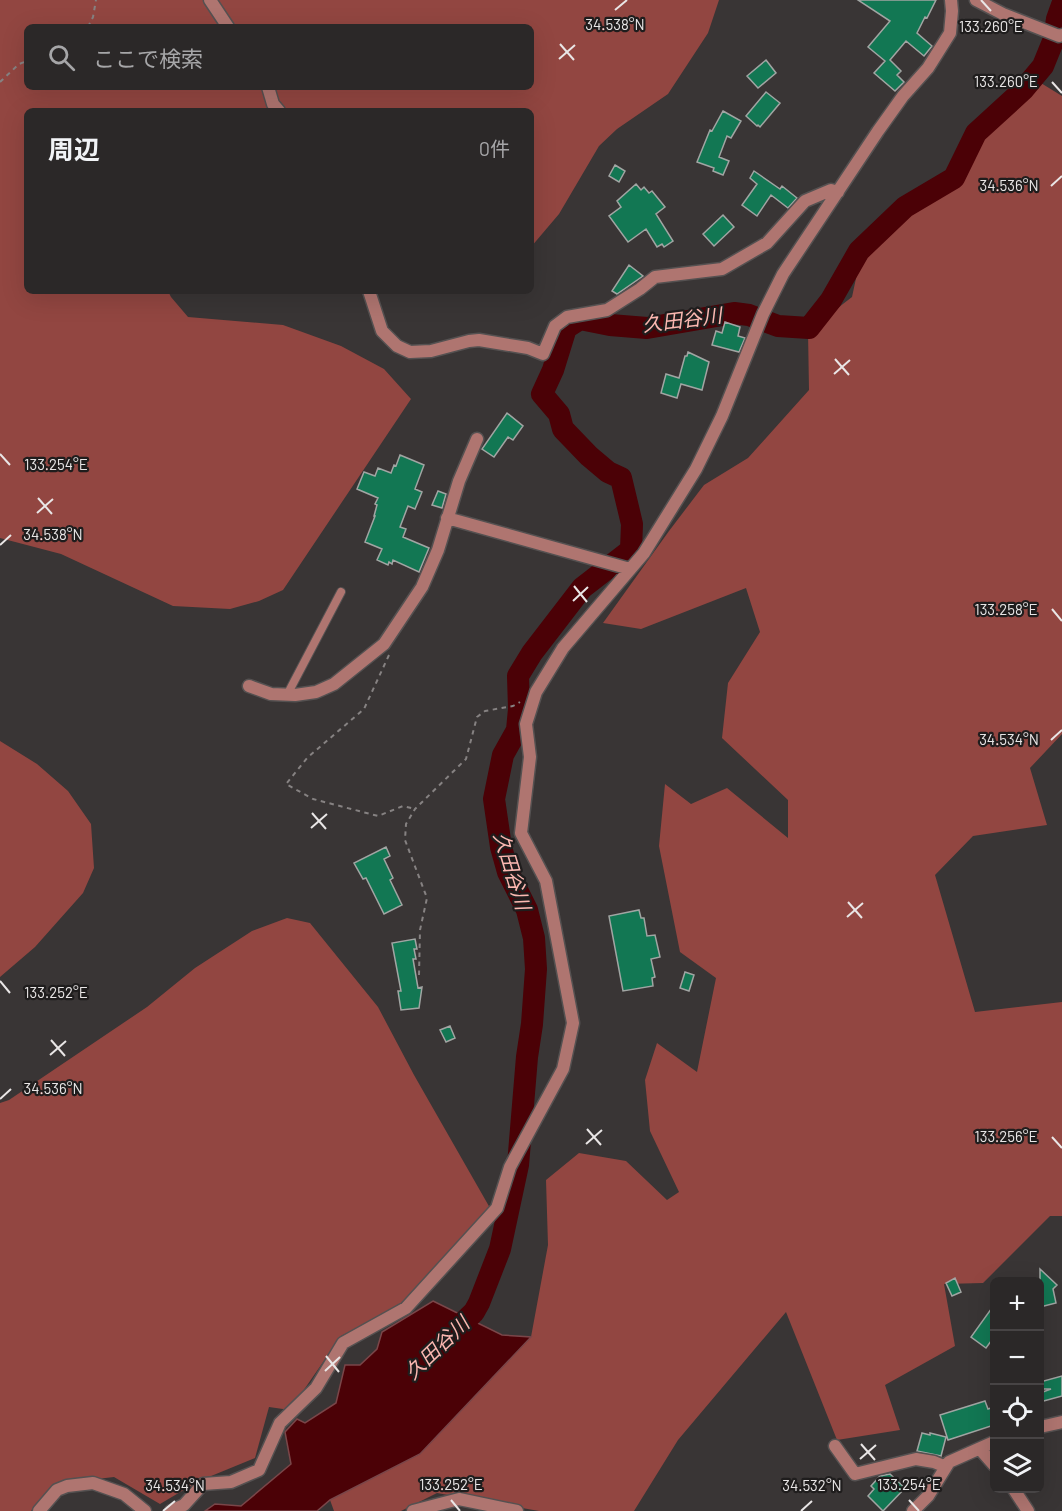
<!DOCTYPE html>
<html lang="ja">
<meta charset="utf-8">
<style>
:root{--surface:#2b2828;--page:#373434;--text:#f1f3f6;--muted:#a6a6a8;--line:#474445}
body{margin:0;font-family:Barlow,"Noto Sans JP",sans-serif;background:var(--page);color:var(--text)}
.controls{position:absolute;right:18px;bottom:18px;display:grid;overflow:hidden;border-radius:9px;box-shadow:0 6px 24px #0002}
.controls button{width:54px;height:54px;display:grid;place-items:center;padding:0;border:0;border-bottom:2px solid var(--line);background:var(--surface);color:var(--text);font:30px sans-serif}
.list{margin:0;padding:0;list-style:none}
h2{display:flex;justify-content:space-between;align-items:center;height:78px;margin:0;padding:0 24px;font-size:26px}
h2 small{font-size:20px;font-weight:400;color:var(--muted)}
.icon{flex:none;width:33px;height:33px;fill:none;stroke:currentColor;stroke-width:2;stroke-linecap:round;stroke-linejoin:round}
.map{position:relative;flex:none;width:1062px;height:1511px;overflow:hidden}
.search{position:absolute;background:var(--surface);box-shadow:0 6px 24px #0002;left:24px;top:24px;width:510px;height:66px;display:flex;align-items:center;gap:15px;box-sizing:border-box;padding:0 21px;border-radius:9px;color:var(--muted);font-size:22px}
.panel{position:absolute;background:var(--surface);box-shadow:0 6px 24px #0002;left:24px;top:108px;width:510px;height:186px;border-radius:9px}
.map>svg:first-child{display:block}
</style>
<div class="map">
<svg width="1062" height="1511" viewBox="0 0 1062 1511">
<rect width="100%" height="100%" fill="#393535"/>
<!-- forest -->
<path fill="#924641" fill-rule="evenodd" d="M0,0H719L708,33L668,94L617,129L599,146L559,214L531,247V111H27V291H168L171,297L188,317L283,325L341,346L384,369L411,399L283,590L259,601L230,609L173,606L61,554L0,538ZM27,27H531V87H27Z
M1036,80L1062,96V734L1030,768L1047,825L973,836L935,875L975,1012L1062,1002V1216H1050L983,1283L944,1284L955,1346L885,1385L900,1430L837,1440L786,1312L678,1440L634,1511H539L437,1493L401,1511H334L330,1500L420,1454L531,1337L548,1245L546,1180L579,1153L626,1161L667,1200L679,1192L650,1131L645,1080L657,1043L697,1072L716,978L680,952L659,846L665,784L691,804L727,788L788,838V800L722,738L728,683L760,632L746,588L641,629L603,623L669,531L704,485L748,458L809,390L808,331L852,297L861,255L890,225L952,186L967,160L985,118Z
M0,741L37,764L68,791L91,824L94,868L83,893L35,947L0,977Z
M287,918L310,923L378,1007L414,1075L490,1208L408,1302L341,1336L290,1410L269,1407L255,1458L199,1481L160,1504L114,1477L54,1484L31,1511H0V1103L9,1100L147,1007L195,968L252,931Z"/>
<!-- water -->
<path fill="#4b0106" stroke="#7a4649" stroke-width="1.5" d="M433,1301L502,1335L531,1337L420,1454L330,1500L317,1511H205L215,1504L241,1506L291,1464L285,1432L297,1419L305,1423L336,1403L345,1365H360L377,1349L382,1332Z"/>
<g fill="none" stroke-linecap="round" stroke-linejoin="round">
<!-- river -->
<path stroke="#4b0106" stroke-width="22" d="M447,1338L474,1312L479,1303L500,1249L518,1165L527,1057L532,1024L536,969L534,938L527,910L508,872L501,847L494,799L503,755L517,730L519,709L518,676L532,653L582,588L631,550L632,524L621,478L608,472L589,456L563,429L559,414L542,394L553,370L566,328L580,319L610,325L647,328L734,313L749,315L778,326L809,328L831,300L859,251L905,207L954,178L976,133L1023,90L1043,66L1054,39L1057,19L1062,5"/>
</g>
<!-- building -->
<path fill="#127753" stroke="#a1a5a3" stroke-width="1.5" d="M858,0H936L927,18L925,17L917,33L932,46L924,56L906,41L890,60L901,71L897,75L904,82L895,91L874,73L885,61L868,47L890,21Z
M766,60L776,73L758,88L747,76Z
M766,92L780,103L760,127L758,125L757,126L746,116Z
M723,111L741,121L731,138L727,136L719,157L729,161L723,175L713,171L714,168L697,162L710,130L712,131Z
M615,165L625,171L619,182L609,176Z
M754,171L780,189L782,186L797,198L788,208L771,195L757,216L742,205L757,184L750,178Z
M636,184L641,190L644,187L649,193L652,191L665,207L656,214L673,241L664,247L662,244L657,247L646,229L628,242L609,216L621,207L617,201Z
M723,215L734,227L714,246L703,234Z
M629,265L643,276L617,294L612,291Z
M725,322L740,327L738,336L745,338L739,352L712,345L716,331L722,333Z
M688,352L709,362L702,390L681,384L677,398L661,393L666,374L679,378L685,356H687Z
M507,413L523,426L513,440L508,437L494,457L482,449Z
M400,455L424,465L415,489L422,492L415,509L408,506L400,527L406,529L403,537L429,548L419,572L393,560L392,564L389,562L388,565L377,560L382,549L365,542L375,516H374L377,505L375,504L378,498L357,489L364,472L375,476L378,468L391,473L394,465L396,466Z
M438,491L446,494L442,508L432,505Z
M386,847L390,856L384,859L393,878L390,880L402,905L384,914L366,878L363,879L354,863Z
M639,910L641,918H644L647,936L655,935L660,957L651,959L655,977L652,978L653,986L623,991L609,916Z
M415,939L417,949H414L416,959H413L418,988L422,987L419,1008L401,1010L398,991H401L392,943Z
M685,972L694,975L689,991L680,988Z
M450,1026L455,1038L446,1042L440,1030Z
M1040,1269L1057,1285L1053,1289L1056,1303L1040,1307Z
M955,1278L961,1292L952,1296L946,1283Z
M994,1305V1337L986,1348L971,1337Z
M1062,1376V1396L1040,1402V1393L1051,1389H1040V1382Z
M985,1401L988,1409L991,1408L994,1418V1423L991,1425V1426L948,1440L940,1415Z
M922,1433L930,1435V1433L946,1437L941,1456L917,1451Z
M890,1474L905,1488L883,1511L868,1496L874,1489L871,1486L880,1476Z"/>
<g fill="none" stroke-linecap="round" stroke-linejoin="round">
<!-- service casing -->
<g stroke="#555151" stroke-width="10">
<path id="service" d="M287,695L341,592"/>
</g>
<!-- minor casing -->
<g stroke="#555151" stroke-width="15">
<path id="minor" d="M210,0L228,27
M976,0L1003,14L1059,36L1062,35
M268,87L273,104L279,111
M369,291L382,331L397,346L410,352L431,351L469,341L479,340L528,348L543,354L555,326L567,317L607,310L640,289L655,277L722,269L767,243L805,201L831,190L838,192
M447,518L630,569
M249,686L271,694L295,695L316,692L334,684L384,644L422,587L438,550L459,481L477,439
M1040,1427L1062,1422
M835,1446L855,1474L916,1459L934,1462L946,1467
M980,1449L994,1465
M1013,1488L1028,1511
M39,1511L57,1490L67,1486L93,1483L124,1494L145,1511
M171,1511L184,1505L203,1484L231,1482L259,1470L280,1423L316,1388L343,1343L406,1308L497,1208L510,1167L563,1069L573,1023L546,881L521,833L530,757L526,724L536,692L563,648L644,553L696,469L722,416L763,314L783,274L878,131L903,96L928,68L950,33L952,11L951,0
M413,1511L459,1499L517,1511
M913,1511L928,1496L949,1462L994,1442"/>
</g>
<!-- path -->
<path stroke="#868282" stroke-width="2" stroke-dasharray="4.5 4.5" stroke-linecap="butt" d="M88,27L93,17L96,0
M0,82L19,64L27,61
M389,655L364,709L307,758L286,784L313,799L378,816L403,806L415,809
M419,975L420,930L427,898L405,840L406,824L415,809L466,759L477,717L485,711L513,706L520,702"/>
<!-- service -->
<use href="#service" stroke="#af7570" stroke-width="8"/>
<!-- minor -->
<use href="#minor" stroke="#af7570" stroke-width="12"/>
</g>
<!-- ticks -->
<path fill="none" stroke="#e9e6e6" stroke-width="2" d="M981,0L991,11M615,10L627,0M560,44L574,60M559,59L575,45M1052,82L1062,93M1051,186L1062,176M835,359L849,375M834,374L850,360M0,454L10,465M38,498L52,514M37,513L53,499M0,545L11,535M574,586L587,602M573,601L588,587M1052,609L1062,621M1051,740L1062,730M312,813L326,829M311,828L327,814M848,902L862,918M847,917L863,903M0,981L10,993M51,1040L65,1056M50,1055L66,1041M0,1099L11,1089M587,1129L601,1145M1052,1137L1062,1148M586,1144L602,1130M326,1356L339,1372M325,1371L340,1357M861,1444L875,1460M860,1459L876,1445M451,1500L460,1511M909,1500L919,1511M163,1511L175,1501M801,1511L812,1501"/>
<g text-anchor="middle" stroke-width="4.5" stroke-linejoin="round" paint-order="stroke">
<!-- water labels -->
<g font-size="20" font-style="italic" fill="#fcb8b1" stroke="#1f1d1d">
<text transform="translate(682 320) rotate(-7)" y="7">久田谷川</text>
<text transform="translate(512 871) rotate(73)" y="7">久田谷川</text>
<text transform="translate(437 1348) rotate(-44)" y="7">久田谷川</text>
</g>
</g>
<g font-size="15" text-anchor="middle" fill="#e9e6e6" stroke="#1f1d1d" stroke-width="4.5" stroke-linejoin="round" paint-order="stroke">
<text x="615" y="30">34.538°N</text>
<text x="991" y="32">133.260°E</text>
<text x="1006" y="87">133.260°E</text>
<text x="1009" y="191">34.536°N</text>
<text x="56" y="470">133.254°E</text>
<text x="53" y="540">34.538°N</text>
<text x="1006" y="615">133.258°E</text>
<text x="1009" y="745">34.534°N</text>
<text x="56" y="998">133.252°E</text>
<text x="53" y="1094">34.536°N</text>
<text x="1006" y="1142">133.256°E</text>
<text x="451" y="1490">133.252°E</text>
<text x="909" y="1490">133.254°E</text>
<text x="175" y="1491">34.534°N</text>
<text x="812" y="1491">34.532°N</text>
</g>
</svg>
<div class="controls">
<button>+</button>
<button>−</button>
<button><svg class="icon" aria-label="locate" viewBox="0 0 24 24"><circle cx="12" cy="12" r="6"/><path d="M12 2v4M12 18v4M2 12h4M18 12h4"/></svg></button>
<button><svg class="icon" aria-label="layers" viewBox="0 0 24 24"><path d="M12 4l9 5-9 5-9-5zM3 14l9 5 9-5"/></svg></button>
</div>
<div class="search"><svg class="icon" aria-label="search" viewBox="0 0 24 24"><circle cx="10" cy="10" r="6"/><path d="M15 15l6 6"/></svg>ここで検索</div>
<section class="panel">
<h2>周辺<small>0件</small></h2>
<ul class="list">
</ul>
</section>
</div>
